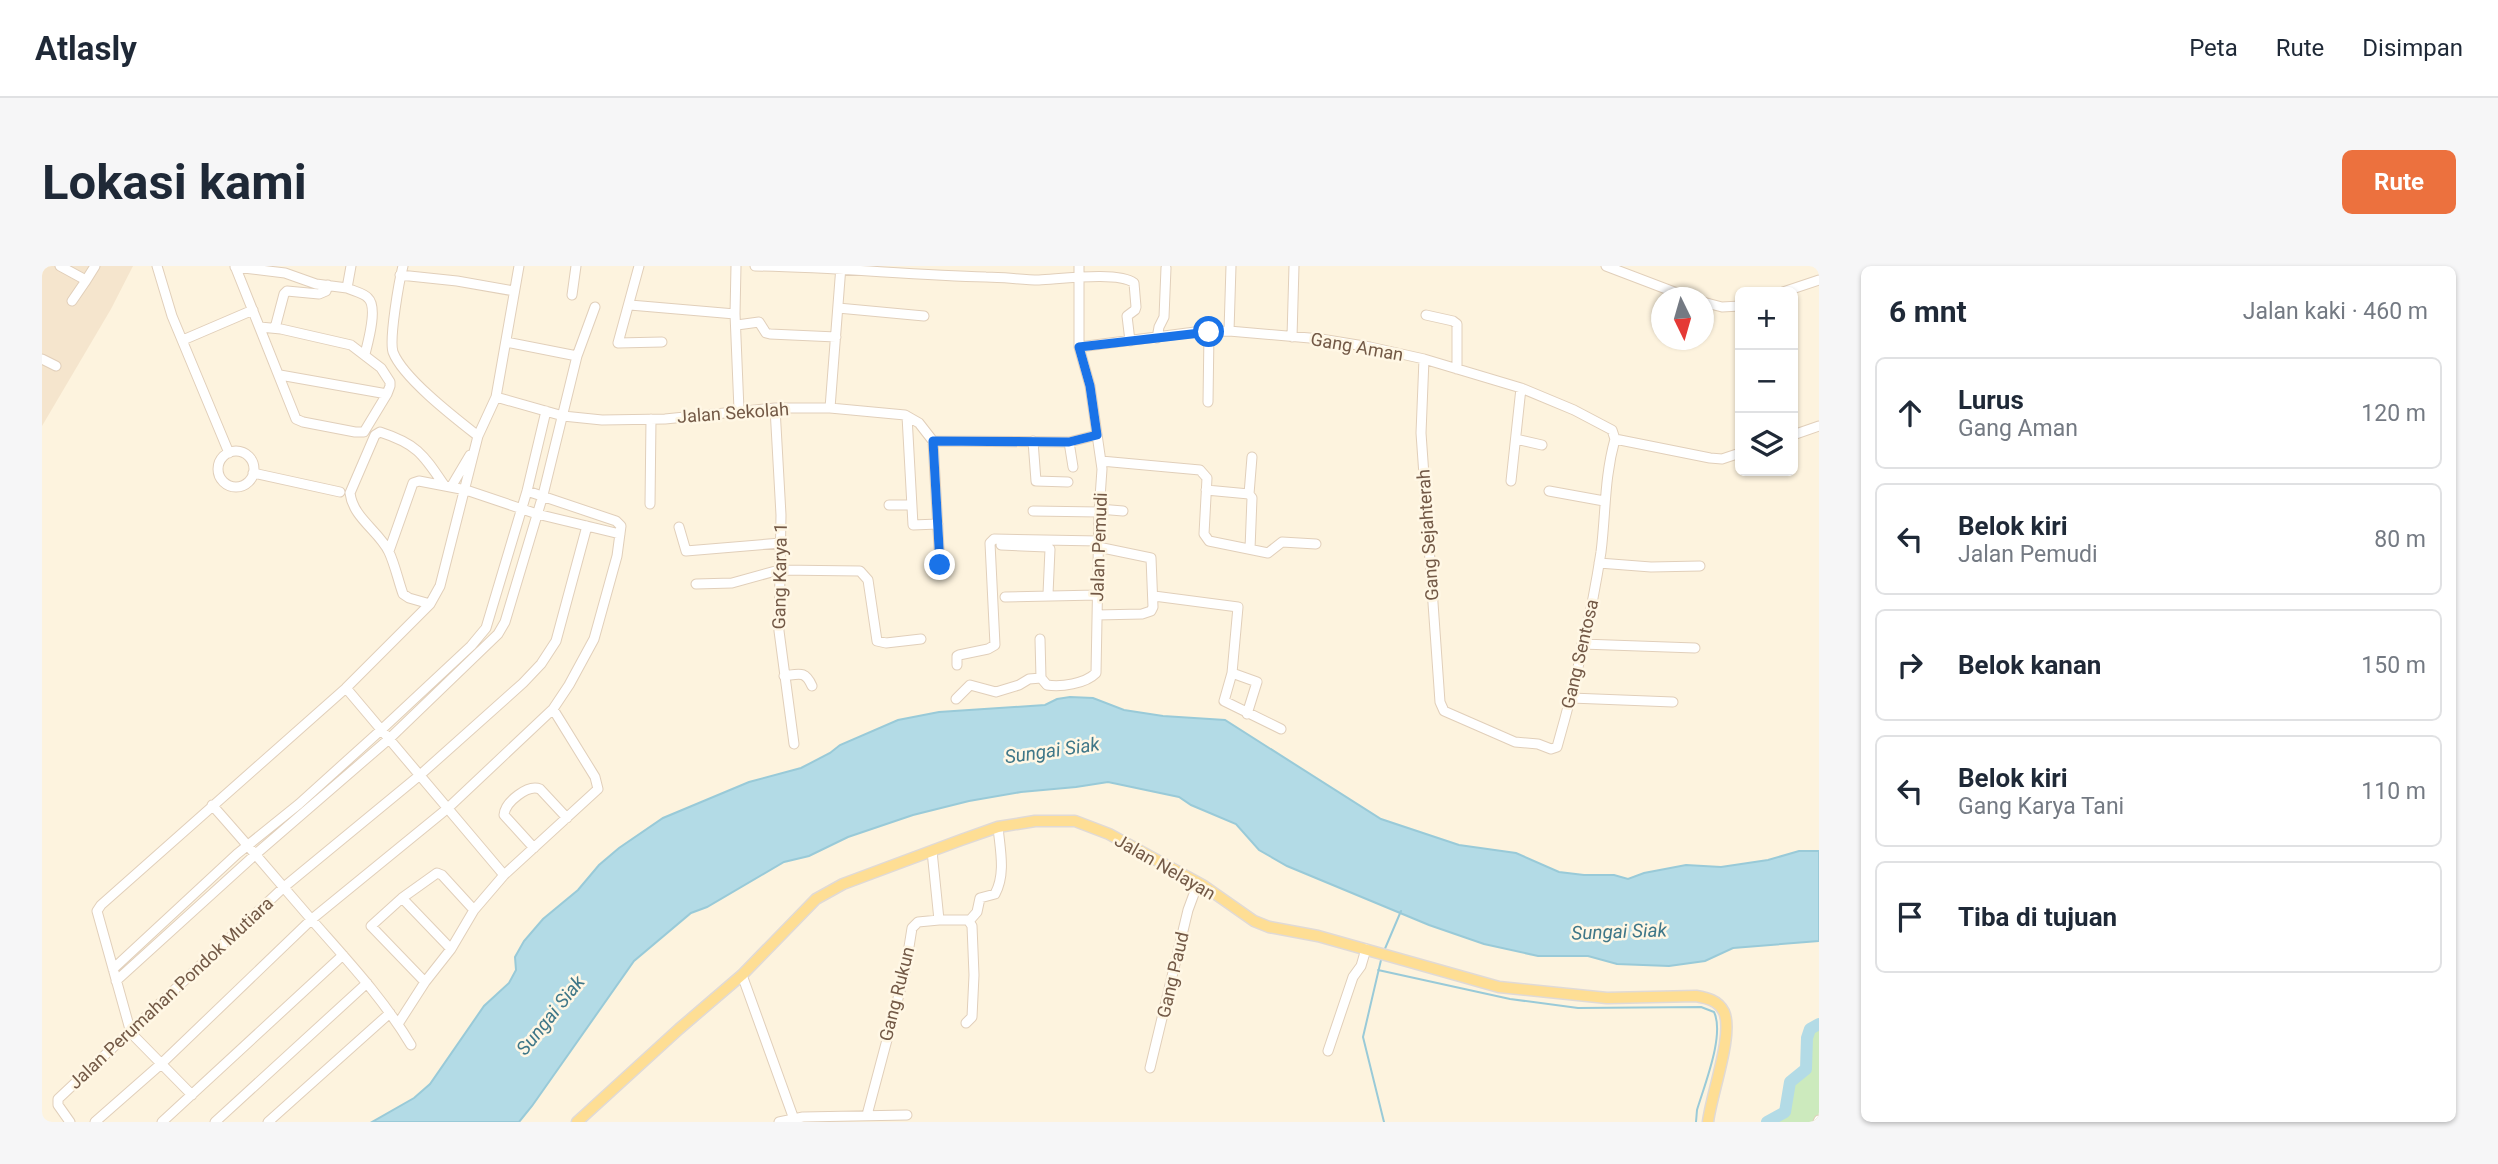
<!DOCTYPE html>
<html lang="id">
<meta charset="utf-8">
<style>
:root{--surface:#fff;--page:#f6f6f7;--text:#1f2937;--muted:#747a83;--line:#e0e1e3;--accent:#ec713e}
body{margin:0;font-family:Roboto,sans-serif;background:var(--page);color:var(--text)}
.controls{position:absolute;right:21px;top:21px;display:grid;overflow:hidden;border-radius:10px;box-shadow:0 2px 5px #0004}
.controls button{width:63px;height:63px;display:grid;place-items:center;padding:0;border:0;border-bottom:2px solid var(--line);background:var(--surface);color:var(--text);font:35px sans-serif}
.compass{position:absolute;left:1609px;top:21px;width:63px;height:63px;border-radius:50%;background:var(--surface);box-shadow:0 2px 5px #0004;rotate:175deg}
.stop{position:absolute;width:21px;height:21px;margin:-16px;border:5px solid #1a73e8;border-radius:50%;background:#fff}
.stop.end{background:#1a73e8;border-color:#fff;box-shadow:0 2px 7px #0008}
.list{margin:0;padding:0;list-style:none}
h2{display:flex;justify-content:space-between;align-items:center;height:91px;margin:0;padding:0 28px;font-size:30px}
h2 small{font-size:23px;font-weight:400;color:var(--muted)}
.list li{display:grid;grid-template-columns:46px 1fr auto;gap:21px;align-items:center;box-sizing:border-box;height:112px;margin:0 14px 14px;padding:0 14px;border:2px solid var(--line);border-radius:10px}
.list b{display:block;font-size:26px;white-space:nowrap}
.list p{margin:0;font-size:23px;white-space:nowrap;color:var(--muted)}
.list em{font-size:23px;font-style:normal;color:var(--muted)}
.icon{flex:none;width:38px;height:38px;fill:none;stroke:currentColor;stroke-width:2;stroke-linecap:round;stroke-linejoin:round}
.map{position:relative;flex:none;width:1777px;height:856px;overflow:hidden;border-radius:10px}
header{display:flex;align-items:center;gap:42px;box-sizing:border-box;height:98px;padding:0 35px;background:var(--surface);border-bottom:2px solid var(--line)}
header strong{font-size:33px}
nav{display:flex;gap:38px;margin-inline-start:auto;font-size:24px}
.intro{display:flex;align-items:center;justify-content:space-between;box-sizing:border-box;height:168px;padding:0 42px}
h1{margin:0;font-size:49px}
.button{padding:18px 32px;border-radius:10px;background:var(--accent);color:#fff;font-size:24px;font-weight:700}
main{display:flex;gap:42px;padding:0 42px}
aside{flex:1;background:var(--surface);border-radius:10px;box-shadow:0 2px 5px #0004}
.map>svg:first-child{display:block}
</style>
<header>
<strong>Atlasly</strong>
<nav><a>Peta</a><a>Rute</a><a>Disimpan</a></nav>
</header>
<div class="intro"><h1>Lokasi kami</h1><a class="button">Rute</a></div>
<main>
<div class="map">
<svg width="1777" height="856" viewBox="0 0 1777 856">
<rect width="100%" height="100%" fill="#fdf3de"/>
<!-- residential -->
<path fill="#f5e5cd" d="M0,0H91L69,43L0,160Z"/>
<!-- green -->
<path fill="#cceabd" d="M1777,758V856H1725L1743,846L1748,816L1764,803L1765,772L1768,763Z"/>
<!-- water -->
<path fill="#b3dbe6" stroke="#99cad8" stroke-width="2" d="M1028,431L1051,432L1082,444L1121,450L1183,454L1339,553L1417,579L1474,587L1517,606L1542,609H1572L1586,613L1602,607L1644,599L1679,601L1726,594L1757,585H1777V675L1691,682L1663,695L1627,700L1575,698L1546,690H1496L1442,678L1387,659L1245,600L1217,584L1194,558L1149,539L1137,531L1066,516L1034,521L979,526L927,535L871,549L806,571L767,590L742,596L665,641L649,647L592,695L490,840L477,856H330L372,832L388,818L442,740L467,717L474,704L473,691L482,675L501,653L536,624L557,599L577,582L621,552L707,516L759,502L788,487L798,479L856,454L897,446L1003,439L1015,433Z"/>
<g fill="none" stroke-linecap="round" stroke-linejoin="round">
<!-- stream -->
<path stroke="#99cad8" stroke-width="2" d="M1342,685L1359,645
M1339,694L1321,771L1342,856
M1336,704L1468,733L1536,742L1659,741L1672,746C1683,769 1662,820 1655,844L1654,856"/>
<!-- river -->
<path stroke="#b3dbe6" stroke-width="12" d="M1725,856L1743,846L1748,816L1764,803L1765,772L1768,763L1777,758"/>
<!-- minor casing -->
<g stroke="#e1cfba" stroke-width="11">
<path id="minor" d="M18,0L40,12L43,16L30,35
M115,0L130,50L187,187
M193,0L254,153L261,156L313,166H322L345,128L348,120V116L339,102L309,79L239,63L218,61
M361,0C357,15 347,73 351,86C361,112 413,152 436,170
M597,0L576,77L620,76
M694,0L693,48L697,144
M713,0C791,1 867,9 944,11C962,11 980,14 997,14C1019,13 1077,5 1092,17L1094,41L1093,44L1085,50L1088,75
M1564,0L1648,32
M193,1L243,7L274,18L305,22L309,0
M358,9L415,15L472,25
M43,16L53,0
M305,22C311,25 322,27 326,32C336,41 326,76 323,88
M1741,26L1777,14
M530,29L534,0
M1661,36L1680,41L1698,40
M588,39L693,48
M796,42L882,50
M1384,49L1411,55L1415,58V103
M695,59L717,56L724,67L728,68L794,71
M233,62L242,28L245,25L277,28L284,25L286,19
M1187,65L1189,0
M1250,71L1252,0
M1115,72L1117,61L1122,51L1124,2
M141,74L211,44
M464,76L535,90
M1037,81L1153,66L1187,65L1279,73L1328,81L1382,93L1479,122L1532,144L1570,164L1573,173
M0,93L14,100
M1382,93L1379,167L1398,436L1402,445L1473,476L1496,478L1509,483L1515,481C1533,418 1549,351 1559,286C1564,246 1562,213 1573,173
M238,109L345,128
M454,131L521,150L560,154L623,153L733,142H788L863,149L877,157L891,175L1027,176
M1166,136L1167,66
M733,142L739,249L737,365L752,478
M788,142L799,0
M865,150L871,259L896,258
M1751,169L1777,160
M1474,173L1500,179
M1573,173L1668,192L1680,193L1698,187
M891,175L898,299
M991,175L994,215L1026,216
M176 203a18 18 0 1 1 36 0a18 18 0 1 1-36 0Z
M1059,195L1158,204L1165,212L1162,268L1167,275L1226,287L1240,276L1274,278
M1031,201L1027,176L1055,169
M211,207L298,226
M1469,215L1479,122
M409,221L428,189
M1164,224L1207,228L1210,232L1208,283
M1507,225L1562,235
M1207,228L1210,191
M608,238L609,153
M847,239H870
M1057,243L1081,245
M991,245L1057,246
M637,261L644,285L739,277
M959,279L1005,281L1008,283L1006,328
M347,285L371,217L377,215L424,224L495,248L578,268
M1557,297L1609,301L1658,300
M654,318L690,317L737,304L818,305L826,314L835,375L844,377L879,373
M1112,330L1196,341L1190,407L1182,435L1239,463
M963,331L1055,329
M388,338L367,332L361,328C356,314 353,299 347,286C337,265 311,252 308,227L333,169L338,166C375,178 381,188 402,219
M1055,349L1100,348L1109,345L1111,341L1109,292L1056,281
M998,373L999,412
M1540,378L1653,382
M915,399V390L917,389L946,383L953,379L948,277L952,273L1057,275
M1190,407L1215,416L1205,448
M742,410C757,408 763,404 770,420
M304,422L462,609
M1529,432L1631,436
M914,433L928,419L954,426L977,419L987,413L999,412L1005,419C1019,421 1043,418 1054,407L1057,246L1060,203L1048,120L1037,81V0
M170,539C204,577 236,615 269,653C304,693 341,732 369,779
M492,582L462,549C463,536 486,518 498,523L525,552
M360,632L409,683
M432,644L400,609L395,607L360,632L329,660L383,716L409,683L432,644L462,609L556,523L553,511L511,443
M897,654H926L930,660L932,709L930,751L924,757
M928,654L935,646L938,632L953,628C964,608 958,583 956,561
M71,703L195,588L257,538L339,464L429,380L444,362L485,225L504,145
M700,709L753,856
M74,715L215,587L347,473L456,368L463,356L501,229L535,90L553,41
M356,758L383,716
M1286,785L1311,711L1319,700L1324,683
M1108,802L1146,644L1156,617
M150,829L89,767L55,645L59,639L304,422L388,338L398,320L436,170L454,131L477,0
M825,849L863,706L870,662L876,656L897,654L890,585
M28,856L16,839V833L242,621L378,509L481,417L499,398L514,375L545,260
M53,856L119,798L270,653L406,542L511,443L527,419L552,373L575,290L579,260L574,255L485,225
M120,856L301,689
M173,856L325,717
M226,856L348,747
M737,856L761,851L865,849
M1776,856L1777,854"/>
</g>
<!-- major casing -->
<g stroke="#e0dad6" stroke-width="13">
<path id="major" d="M535,856L637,763L700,709L774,633L801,618L919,574L956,561L993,555H1033L1067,568L1162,620L1212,655L1227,661L1276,670L1457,721L1565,732L1654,730C1665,732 1676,734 1682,746C1692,768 1669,829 1666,856"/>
</g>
<!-- minor -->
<use href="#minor" stroke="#fff" stroke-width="9"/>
<!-- major -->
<use href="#major" stroke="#fede94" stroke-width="10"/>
</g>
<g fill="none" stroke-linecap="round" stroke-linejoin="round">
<!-- route -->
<path stroke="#1a73e8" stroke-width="9" d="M898,299L891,175L1027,176L1055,169L1048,120L1037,81L1167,66"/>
</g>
<g text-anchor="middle" stroke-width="5" stroke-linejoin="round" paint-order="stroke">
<!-- street labels -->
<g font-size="18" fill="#735946" stroke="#fff7e5">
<text transform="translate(1315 81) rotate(10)" y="6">Gang Aman</text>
<text transform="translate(691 147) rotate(-4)" y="6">Jalan Sekolah</text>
<text transform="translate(1386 269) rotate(-94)" y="6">Gang Sejahterah</text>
<text transform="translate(1057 281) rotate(-88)" y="6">Jalan Pemudi</text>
<text transform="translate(738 310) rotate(-89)" y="6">Gang Karya 1</text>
<text transform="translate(1538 388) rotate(-77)" y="6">Gang Sentosa</text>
<text transform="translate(1123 601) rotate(30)" y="6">Jalan Nelayan</text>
<text transform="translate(1131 709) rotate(-77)" y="6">Gang Paud</text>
<text transform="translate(129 727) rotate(-43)" y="6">Jalan Perumahan Pondok Mutiara</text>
<text transform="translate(855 728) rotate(-76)" y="6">Gang Rukun</text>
</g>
<!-- water labels -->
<g font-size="19" font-style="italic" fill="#3f7788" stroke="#fff7e5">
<text transform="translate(1010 484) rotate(-8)" y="7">Sungai Siak</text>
<text transform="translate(1577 665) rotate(-2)" y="7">Sungai Siak</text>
<text transform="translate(508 749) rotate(-51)" y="7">Sungai Siak</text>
</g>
</g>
</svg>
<div class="controls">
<button>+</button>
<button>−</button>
<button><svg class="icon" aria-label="layers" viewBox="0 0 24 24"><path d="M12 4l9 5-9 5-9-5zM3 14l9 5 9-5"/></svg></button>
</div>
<svg class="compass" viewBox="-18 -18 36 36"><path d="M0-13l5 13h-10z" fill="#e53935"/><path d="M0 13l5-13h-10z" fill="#747a83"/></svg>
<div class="stop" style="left:1167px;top:66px"></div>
<div class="stop end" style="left:898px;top:299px"></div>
</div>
<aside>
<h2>6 mnt<small>Jalan kaki · 460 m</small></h2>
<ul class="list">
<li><svg class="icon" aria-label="ahead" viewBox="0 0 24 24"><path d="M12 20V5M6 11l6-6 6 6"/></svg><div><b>Lurus</b><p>Gang Aman</p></div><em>120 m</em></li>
<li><svg class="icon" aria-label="left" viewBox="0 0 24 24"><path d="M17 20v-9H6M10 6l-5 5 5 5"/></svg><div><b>Belok kiri</b><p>Jalan Pemudi</p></div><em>80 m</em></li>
<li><svg class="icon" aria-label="right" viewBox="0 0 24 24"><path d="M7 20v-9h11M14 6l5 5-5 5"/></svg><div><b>Belok kanan</b></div><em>150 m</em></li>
<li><svg class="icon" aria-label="left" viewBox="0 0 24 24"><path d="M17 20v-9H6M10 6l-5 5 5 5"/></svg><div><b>Belok kiri</b><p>Gang Karya Tani</p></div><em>110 m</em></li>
<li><svg class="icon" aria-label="arrive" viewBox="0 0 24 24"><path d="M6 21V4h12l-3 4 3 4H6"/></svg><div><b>Tiba di tujuan</b></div></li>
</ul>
</aside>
</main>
